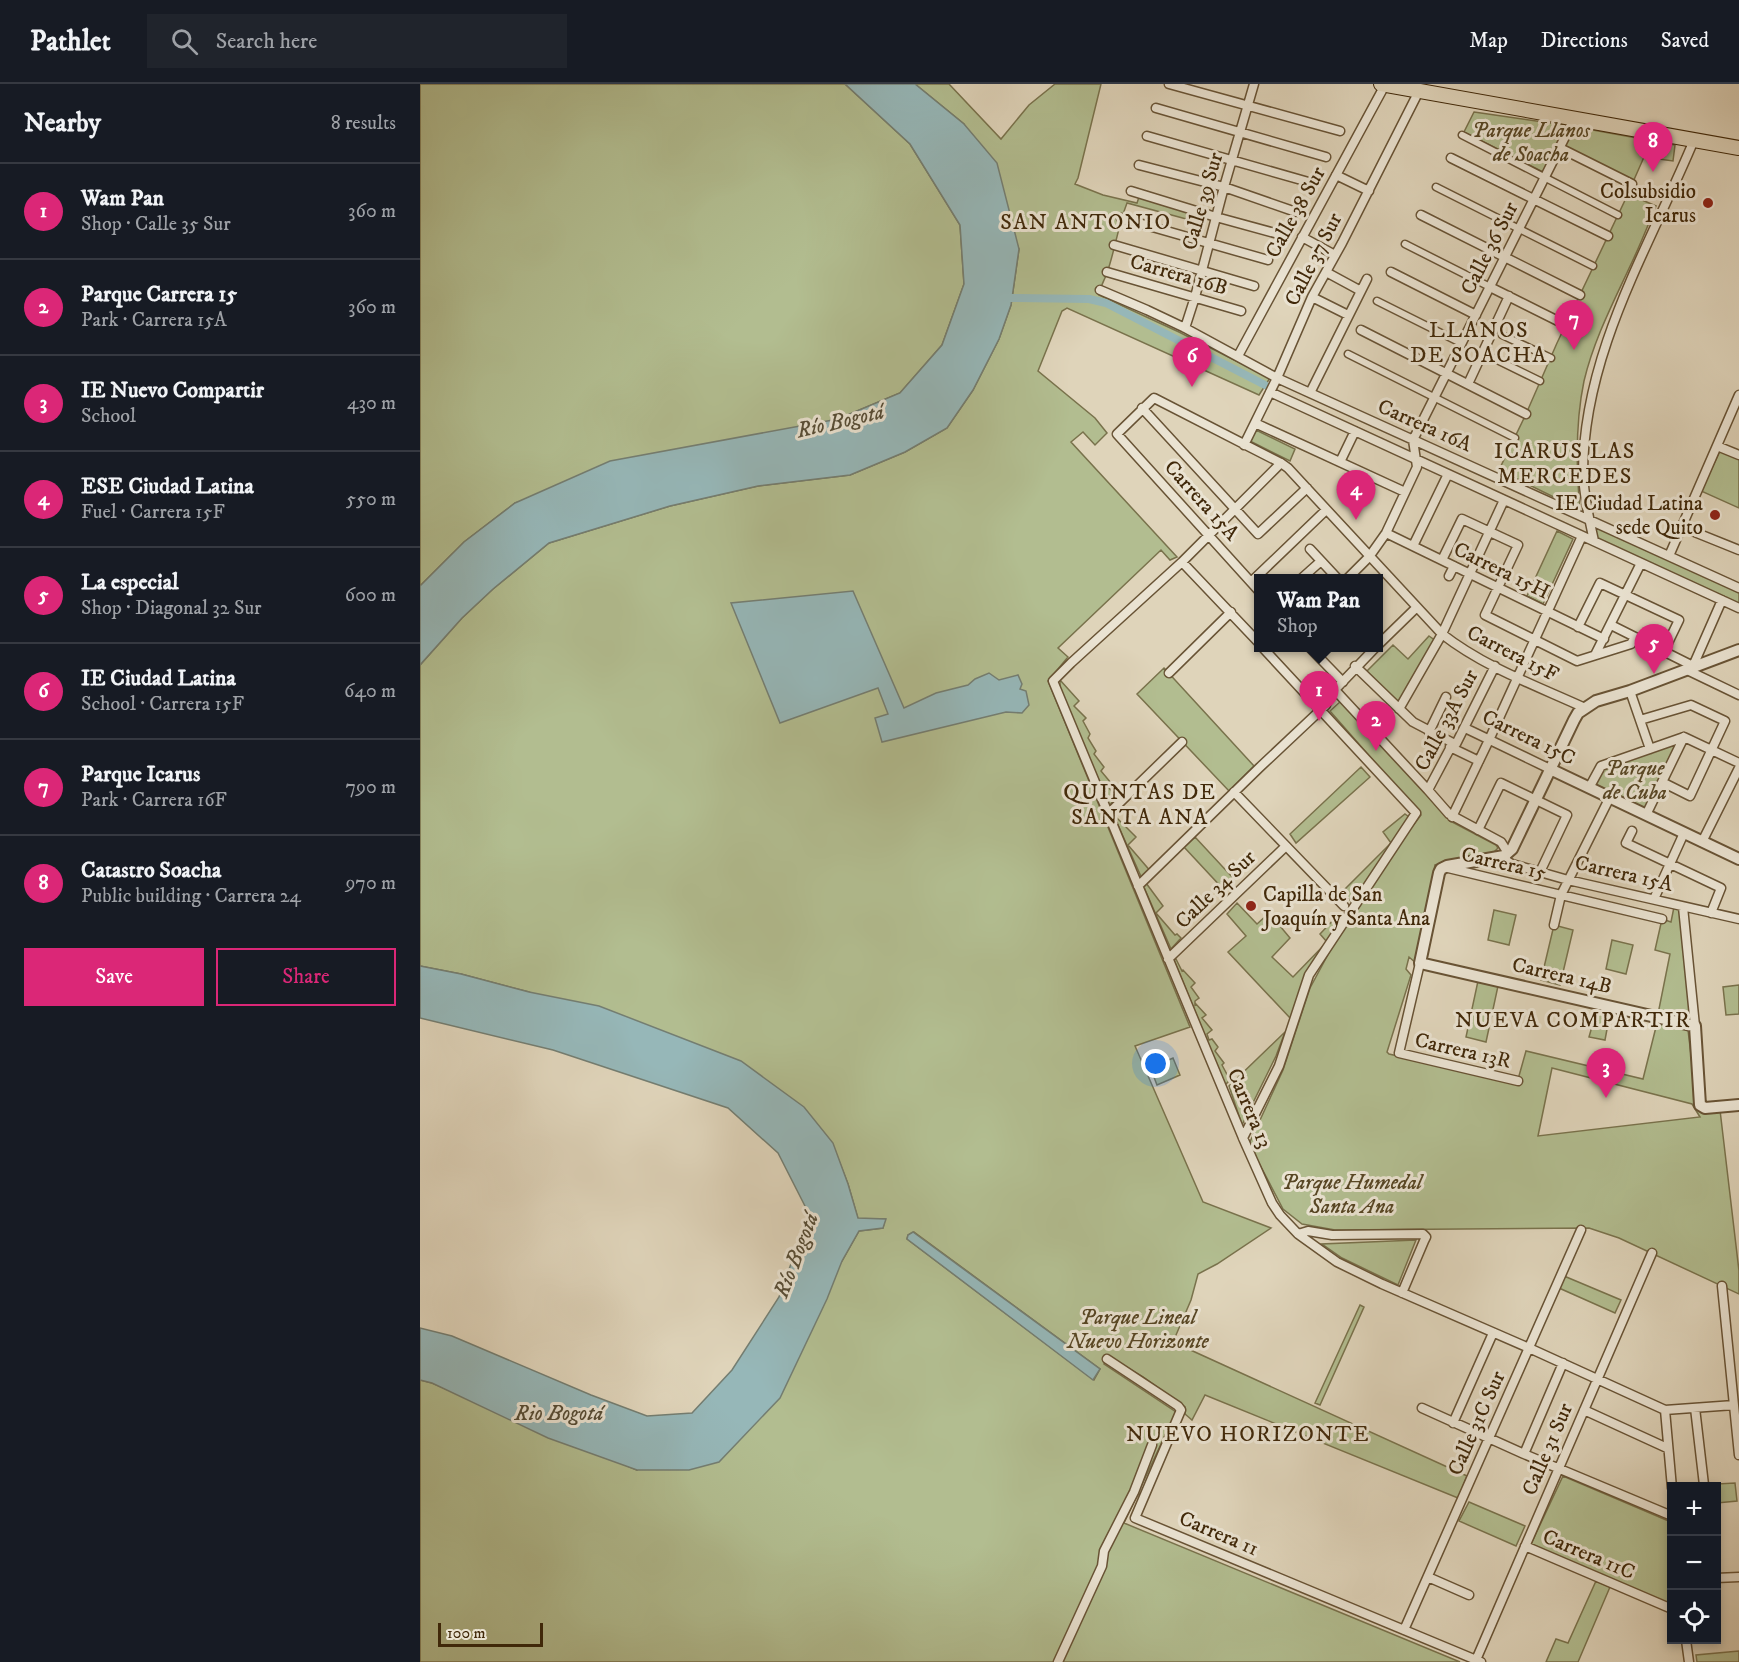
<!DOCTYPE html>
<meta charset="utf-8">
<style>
:root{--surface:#171b24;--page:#20242c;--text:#f1f3f6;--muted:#9ea1a6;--line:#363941;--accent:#db2777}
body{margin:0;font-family:"IM FELL DW Pica",serif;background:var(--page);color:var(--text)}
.controls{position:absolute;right:18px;bottom:18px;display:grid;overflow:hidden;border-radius:0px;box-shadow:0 3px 9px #0003}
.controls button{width:54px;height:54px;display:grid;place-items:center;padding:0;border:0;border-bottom:2px solid var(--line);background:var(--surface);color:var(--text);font:30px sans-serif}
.scale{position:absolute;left:18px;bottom:15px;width:105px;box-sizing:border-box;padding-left:6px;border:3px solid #402809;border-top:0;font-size:16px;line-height:21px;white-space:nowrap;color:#402809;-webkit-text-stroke:4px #eae3d2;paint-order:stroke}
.you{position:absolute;left:736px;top:980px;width:21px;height:21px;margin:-15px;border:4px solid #fff;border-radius:50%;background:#1a73e8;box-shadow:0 0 0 9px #1a73e833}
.badge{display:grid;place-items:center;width:39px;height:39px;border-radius:50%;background:var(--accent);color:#fff;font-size:20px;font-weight:700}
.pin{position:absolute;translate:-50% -50px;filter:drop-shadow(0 2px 3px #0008)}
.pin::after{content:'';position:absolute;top:32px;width:21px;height:18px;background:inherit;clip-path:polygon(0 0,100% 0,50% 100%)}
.popup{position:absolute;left:834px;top:490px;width:129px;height:78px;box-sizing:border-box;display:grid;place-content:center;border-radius:0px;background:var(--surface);filter:drop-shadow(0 2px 4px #0005);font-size:20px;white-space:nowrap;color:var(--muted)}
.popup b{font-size:22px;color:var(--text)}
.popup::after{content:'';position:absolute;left:50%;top:100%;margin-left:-12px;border:12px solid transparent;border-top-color:var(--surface)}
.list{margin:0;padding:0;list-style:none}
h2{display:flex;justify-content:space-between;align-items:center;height:78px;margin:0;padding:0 24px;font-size:26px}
h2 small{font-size:20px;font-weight:400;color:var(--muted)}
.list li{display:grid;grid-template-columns:39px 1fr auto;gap:18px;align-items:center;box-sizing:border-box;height:96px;padding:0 24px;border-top:2px solid var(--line)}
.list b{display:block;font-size:22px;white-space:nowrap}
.list p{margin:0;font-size:20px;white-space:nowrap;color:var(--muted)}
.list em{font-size:20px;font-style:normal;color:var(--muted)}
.actions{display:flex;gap:12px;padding:18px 24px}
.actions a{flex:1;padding:14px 0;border:2px solid var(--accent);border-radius:0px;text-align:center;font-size:21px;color:var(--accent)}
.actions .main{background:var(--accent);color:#fff}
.icon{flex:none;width:33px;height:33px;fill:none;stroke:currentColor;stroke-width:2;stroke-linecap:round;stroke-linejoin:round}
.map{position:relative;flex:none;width:1319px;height:1578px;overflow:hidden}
header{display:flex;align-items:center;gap:36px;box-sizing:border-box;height:84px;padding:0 30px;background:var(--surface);border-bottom:2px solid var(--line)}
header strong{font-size:28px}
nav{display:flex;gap:33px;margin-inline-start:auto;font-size:21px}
.search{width:420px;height:54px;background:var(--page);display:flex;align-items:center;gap:15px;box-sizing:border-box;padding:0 21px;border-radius:0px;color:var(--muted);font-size:22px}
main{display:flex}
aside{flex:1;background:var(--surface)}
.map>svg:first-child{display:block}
</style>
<header>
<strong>Pathlet</strong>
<div class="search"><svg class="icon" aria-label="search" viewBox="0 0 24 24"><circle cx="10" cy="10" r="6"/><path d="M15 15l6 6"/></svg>Search here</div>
<nav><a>Map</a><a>Directions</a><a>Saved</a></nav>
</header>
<main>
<aside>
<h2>Nearby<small>8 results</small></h2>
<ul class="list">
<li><span class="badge">1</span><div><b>Wam Pan</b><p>Shop · Calle 35 Sur</p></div><em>360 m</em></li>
<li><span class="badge">2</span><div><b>Parque Carrera 15</b><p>Park · Carrera 15A</p></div><em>360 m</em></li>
<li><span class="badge">3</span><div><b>IE Nuevo Compartir</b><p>School</p></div><em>430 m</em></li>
<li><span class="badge">4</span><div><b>ESE Ciudad Latina</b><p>Fuel · Carrera 15F</p></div><em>550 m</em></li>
<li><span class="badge">5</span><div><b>La especial</b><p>Shop · Diagonal 32 Sur</p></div><em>600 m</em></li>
<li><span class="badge">6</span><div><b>IE Ciudad Latina</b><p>School · Carrera 15F</p></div><em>640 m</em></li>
<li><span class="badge">7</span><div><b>Parque Icarus</b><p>Park · Carrera 16F</p></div><em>790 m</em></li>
<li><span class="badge">8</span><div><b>Catastro Soacha</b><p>Public building · Carrera 24</p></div><em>970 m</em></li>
</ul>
<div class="actions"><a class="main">Save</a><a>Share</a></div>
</aside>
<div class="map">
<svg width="1319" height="1578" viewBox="0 0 1319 1578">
<rect width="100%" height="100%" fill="#dfd4ba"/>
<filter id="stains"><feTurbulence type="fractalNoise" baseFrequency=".00333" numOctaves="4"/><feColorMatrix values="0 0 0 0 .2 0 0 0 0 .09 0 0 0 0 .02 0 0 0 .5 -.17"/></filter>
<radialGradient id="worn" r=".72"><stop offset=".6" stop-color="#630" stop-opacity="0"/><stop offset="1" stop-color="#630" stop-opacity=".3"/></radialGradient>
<!-- green -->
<path fill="#b2bd90" stroke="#79724c" stroke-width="1.5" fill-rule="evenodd" d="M0,0H425L490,60L540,141L544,200L522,261L480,309L418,335L95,419L44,458L0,502Z
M495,0H529L581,55L609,21L635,0H681L658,94L655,100L683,111L717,119L719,113L770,128V136L707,119C698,142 695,166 687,189C684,197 680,203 679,211L759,248L850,294L839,311L647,224L642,227L618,287L675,334L687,349L675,361L663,348L651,358L757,473L750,476L741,466L638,564L648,573L628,597L770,943L715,962L783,1118L851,1144L797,1180L778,1190L771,1216L753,1258L1047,1392L1038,1414L785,1311L772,1336L765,1330V1323L723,1293L688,1272L684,1280L756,1328L704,1439L1040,1578H0V1296L12,1299L217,1386L422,1177L439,1147L463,1144L465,1135H438L428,1100L412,1059L109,908L41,890L0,882V581L42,534L73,505L129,459L250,422L338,402L430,391L485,368L527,344L553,306L579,255L591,221L599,165L544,40ZM494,1148L680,1285L674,1296L487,1155L488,1151Z
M1054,28L1151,42L1255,61L1253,77L1224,73L1213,98L1138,60L1123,88L1044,48Z
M1208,110L1236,122C1228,141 1221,159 1212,178C1194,217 1174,255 1164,297C1155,340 1156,383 1160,426L1079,386L1106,330L1137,259Z
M836,346L875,365L870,377L830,357Z
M1300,367L1319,375V424L1281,407Z
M1175,440L1319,504V524L1174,457Z
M1137,447L1153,455L1123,520L1107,512Z
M1009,552L1016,557L978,621L946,588L973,561L988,575Z
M744,584L834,682L809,707L717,610Z
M640,596L659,617L654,622L666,634L663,637L670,650L668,654L676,667L674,670L684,683L681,687L691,699L688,702L696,714L689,722L640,605Z
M921,617L1030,737L1076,761L1078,764L1074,768L1015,781L996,879L989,873L986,885L991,891L967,968L969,970L1097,999L1106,967L1223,995L1237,939L1268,946L1277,1021L1300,1026L1319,1187V1210L1199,1154L1169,1144L915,1146L882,1140L863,1125L829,1060L863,986L890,904L918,852L971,770L1001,731L910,627ZM1132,984L1272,1020L1280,1033L1118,1052Z
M1258,659L1225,725L1175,700L1182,685Z
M941,683L950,693L876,759L870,750Z
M985,730L989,733L932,818L922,808L971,759L963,748Z
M694,732L696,733L716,753L708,761L732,789L723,797Z
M775,753L814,795L805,807L764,763Z
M726,799L743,822L736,829L755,851L757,850L761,854L751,865L723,801Z
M817,819L837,840L849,829L870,854L852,873L873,893L907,858L900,850L918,831L923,836L886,890L871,935L808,868L826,852L807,830Z
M1254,823L1260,825L1272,938L1238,930L1250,870L1235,866L1242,835L1251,838Z
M1074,826L1096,831L1089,861L1068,856Z
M1134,841L1153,846L1140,901L1121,896Z
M1192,856L1213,861L1206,890L1186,885Z
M756,875L762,887L763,886L775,899L771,903L779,914L775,917V921L776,920L786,931L782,934L792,946L787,950L789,956L792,955L798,963L795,967L804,979L802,981L810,996L805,1001L754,876Z
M1058,897L1078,902L1066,958L1046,953Z
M1319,901V930L1306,931L1303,903Z
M1177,925L1190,929L1185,956L1169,953Z
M865,948L856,972L822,1041L809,1002Z
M730,973L735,982L753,974L760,991L737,1001L727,975Z
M996,1156L978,1201L922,1174L902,1160Z
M1144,1192L1201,1216L1195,1229L1139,1204Z
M940,1221L944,1223L900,1321L895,1319Z
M1143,1392L1251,1438V1521L1111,1460Z
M1315,1399L1317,1417L1297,1419L1296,1402H1259Z
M1049,1418L1105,1442L1096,1462L1039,1437Z
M1176,1497L1190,1503L1158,1578H1126L1136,1555L1148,1559Z
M1319,1567V1578H1277L1276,1571Z"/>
<!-- water -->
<path fill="#96b7b8" stroke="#747e72" stroke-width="1.5" d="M425,0H495L544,40L577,79L599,165L591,221L579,255L553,306L527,344L485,368L430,391L338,402L250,422L129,459L73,505L42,534L0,581V502L44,458L95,419L190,377L418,335L480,309L522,261L544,200L540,141L490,60Z
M433,507L484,624L516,609L548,601L555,595L569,589L579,596L598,591L602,600L600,605L606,607L609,621L602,629L586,628L462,658L455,634L468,630L458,604L360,639L311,519Z
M0,882L41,890L109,908L179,922L321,977L384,1023L413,1059L428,1100L438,1134L466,1135L463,1144L439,1147L422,1177L407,1215L360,1314L299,1378L269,1386H217L128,1354L12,1299L0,1296V1244L32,1252L171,1311L227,1332L272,1329L312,1286L359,1213L389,1130L358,1069L308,1024L133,966L0,934Z
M493,1148L680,1285L673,1296L487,1155L488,1151Z"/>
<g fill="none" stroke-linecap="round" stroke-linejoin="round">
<!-- canal -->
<path stroke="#96b7b8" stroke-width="8" d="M583,212L591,214L669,215L686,219L845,301"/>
<!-- pedestrian casing -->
<g stroke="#685335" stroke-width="9">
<path id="pedestrian" d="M1042,51L1198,131
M1016,103L1173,182
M985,160L1070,203
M957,217L1041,259
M1082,251L1131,274
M928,270L1095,354
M1071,273L1120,297"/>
</g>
<!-- minor casing -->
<g stroke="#685335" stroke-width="11">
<path id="minor" d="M749,0L920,47
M736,24L906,73
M727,52L892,99
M1140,64L1212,100
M1031,74L1188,152
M719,81L804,103L876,128
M916,91L949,107
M711,107L796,133L862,151
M1001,131L1160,211
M701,134L848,176
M882,153L915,171
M694,161L834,202
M687,188L821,227
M906,188L941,207
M971,188L1056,231
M1070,203L1146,241
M680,206L727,226L765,244L857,294L1319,504
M892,213L928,231
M765,244L775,213L804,103L834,0
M941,246L1106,330
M818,272L965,1
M1048,300L1089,212
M850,308L1319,524
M890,309L947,195
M722,324L838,450L887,404
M835,339L985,408
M824,361L857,294L892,213L922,159L999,7
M1297,362L1319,371
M920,378L935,347
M861,379L762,478L651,579L633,597L823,1054L852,1119L860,1131L878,1150L917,1178L962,1200L1109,1264L1245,1326L1314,1321
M1262,443L1319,466
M966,449L1184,555
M1174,457C1169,435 1164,412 1163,390C1163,269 1229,164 1274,56
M993,462L1028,390
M890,465L917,494
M1249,472L1319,311
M1022,476L1042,435L1098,461L1065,531L1157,577L1211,560L1215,553
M762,478L839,559
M1029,492L1034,482
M882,494L901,477
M928,494L949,473L966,449L997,383L993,356L1154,35
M831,498L906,426
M839,507L697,350L734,314L861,379L868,384L1022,550C1064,583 1117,602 1165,624
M1191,541L1273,582L1302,516
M1158,543L1180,499L1259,536L1244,567
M959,560L997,523
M890,564L923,598
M1175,571L1221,479
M935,582L993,638L1033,659
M1267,586L1319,611
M749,589L811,528
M915,606L1008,706L1029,730L1081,758L1088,769
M1210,607L1230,665
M979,625L1022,550L1084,416
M1220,636L1271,621L1305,637L1270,712L1242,698
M1045,644L1130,685
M1009,648L1026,613
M1264,653L1319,679
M1030,663L1059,677
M1169,704L1181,682L1264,653
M1008,706L1033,659L1036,660L1075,582
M814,708L924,822
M689,729L762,658
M1226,731L1264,653
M1032,733L1069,656L1162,452
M1058,746L1081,699L1147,731L1120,788
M1212,747L1206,759L1301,804L1291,829
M1282,758L1319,684
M1084,772L1088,778L1092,780L1148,796L1319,835
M1024,783L1242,835
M718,802L839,684L906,621L908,613L955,564
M1234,815L1264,749
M1263,823L1275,942
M1134,841L1141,811L1190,713
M748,875L866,762
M1000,879L979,969L1098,997
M823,1054L859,982L889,891L996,729L843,564
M878,1150L888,1147L912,1151L1003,1150L1006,1153L1004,1157L982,1209
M1302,1202L1319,1371
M687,1275L758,1322L761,1326L715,1434L1061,1578
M1002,1324L1104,1370L1252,1432
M1275,1324L1284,1401
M1164,1326L1247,1364
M1245,1326L1252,1404
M1033,1339L1073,1249
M1104,1370L1143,1279
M1105,1462L1252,1525
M1008,1493L1049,1511
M1296,1494L1319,1493
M984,1546L1161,1146
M1266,1556L1269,1578
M1056,1576L1232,1169
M638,1578L682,1482L684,1467L714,1408L732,1361"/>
</g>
<!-- tertiary casing -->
<g stroke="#685335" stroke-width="14">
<path id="tertiary" d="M1319,566L1210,607L1176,617L1158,629L1154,636L1092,765L1084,772L1027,782L1021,785L1019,789L1000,879L1275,942L1280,1021L1285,1024L1319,1021
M1130,685L1319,775"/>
</g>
<!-- primary casing -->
<g stroke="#402809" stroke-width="16">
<path id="primary" d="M961,0L1319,64"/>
</g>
<!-- pedestrian -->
<use href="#pedestrian" stroke="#eae3d2" stroke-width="6"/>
<!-- minor -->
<use href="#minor" stroke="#eae3d2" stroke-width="8"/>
<!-- tertiary -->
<use href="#tertiary" stroke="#eae3d2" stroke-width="10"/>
<!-- primary -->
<use href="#primary" stroke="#dfd4ba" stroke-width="14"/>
</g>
<!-- markers -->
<g fill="#8f2418" stroke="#eae3d2" stroke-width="2">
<circle cx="1288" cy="119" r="6"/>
<circle cx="1295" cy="431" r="6"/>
<circle cx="831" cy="822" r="6"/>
</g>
<g text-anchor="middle" stroke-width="6" stroke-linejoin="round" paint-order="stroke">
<!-- park labels -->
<g font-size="21" font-style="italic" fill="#574624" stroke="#eae3d2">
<text x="1111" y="53">Parque Llanos<tspan x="1111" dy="24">de Soacha</tspan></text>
<text x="1215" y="691">Parque<tspan x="1215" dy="24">de Cuba</tspan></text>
<text x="932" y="1105">Parque Humedal<tspan x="932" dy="24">Santa Ana</tspan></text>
<text x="718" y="1240">Parque Lineal<tspan x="718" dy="24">Nuevo Horizonte</tspan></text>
</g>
<!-- poi labels -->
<g font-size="21" fill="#402809" stroke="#eae3d2" text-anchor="end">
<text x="1276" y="114">Colsubsidio<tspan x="1276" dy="24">Icarus</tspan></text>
<text x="1283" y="426">IE Ciudad Latina<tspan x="1283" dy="24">sede Quito</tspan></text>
<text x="843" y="817" text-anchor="start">Capilla de San<tspan x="843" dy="24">Joaquín y Santa Ana</tspan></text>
</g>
<!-- street labels -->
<g font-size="21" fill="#402809" stroke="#eae3d2">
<text transform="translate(782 117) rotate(-74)" y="7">Calle 39 Sur</text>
<text transform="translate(875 128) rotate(-61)" y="7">Calle 38 Sur</text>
<text transform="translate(1069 164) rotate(-63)" y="7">Calle 36 Sur</text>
<text transform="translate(893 175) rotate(-63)" y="7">Calle 37 Sur</text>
<text transform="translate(759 190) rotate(16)" y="7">Carrera 16B</text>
<text transform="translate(1005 341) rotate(24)" y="7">Carrera 16A</text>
<text transform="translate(782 416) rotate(48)" y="7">Carrera 15A</text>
<text transform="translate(1082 486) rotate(26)" y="7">Carrera 15H</text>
<text transform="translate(1093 569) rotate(27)" y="7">Carrera 15F</text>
<text transform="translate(1026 636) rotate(-62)" y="7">Calle 33A Sur</text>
<text transform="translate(1109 653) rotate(26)" y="7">Carrera 15C</text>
<text transform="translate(1084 779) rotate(13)" y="7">Carrera 15</text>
<text transform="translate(1204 789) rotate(13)" y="7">Carrera 15A</text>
<text transform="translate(795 805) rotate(-44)" y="7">Calle 34 Sur</text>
<text transform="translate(1142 891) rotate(13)" y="7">Carrera 14B</text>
<text transform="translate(1043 966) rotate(13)" y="7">Carrera 13R</text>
<text transform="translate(830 1024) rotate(67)" y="7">Carrera 13</text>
<text transform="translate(1056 1339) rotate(-66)" y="7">Calle 31C Sur</text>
<text transform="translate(1127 1365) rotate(-67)" y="7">Calle 31 Sur</text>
<text transform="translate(799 1449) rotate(23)" y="7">Carrera 11</text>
<text transform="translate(1169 1470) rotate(23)" y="7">Carrera 11C</text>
</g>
<!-- neighbourhood labels -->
<g font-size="22" letter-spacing="1.5" fill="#402809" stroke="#eae3d2">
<text x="666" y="145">SAN ANTONIO</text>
<text x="1059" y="253">LLANOS<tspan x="1059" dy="25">DE SOACHA</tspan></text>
<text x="1145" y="374">ICARUS LAS<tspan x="1145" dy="25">MERCEDES</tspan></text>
<text x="720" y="715">QUINTAS DE<tspan x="720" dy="25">SANTA ANA</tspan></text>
<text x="1153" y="943">NUEVA COMPARTIR</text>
<text x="828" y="1357">NUEVO HORIZONTE</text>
</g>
<!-- water labels -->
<g font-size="22" font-style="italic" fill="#564c35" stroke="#eae3d2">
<text transform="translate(420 336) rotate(-13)" y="8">Río Bogotá</text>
<text transform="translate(375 1171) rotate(-69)" y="8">Río Bogotá</text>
<text x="139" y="1336">Rio Bogotá</text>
</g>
</g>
<rect width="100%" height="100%" filter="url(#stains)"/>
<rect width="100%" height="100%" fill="url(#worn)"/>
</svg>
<div class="controls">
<button>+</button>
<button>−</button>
<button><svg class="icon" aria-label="locate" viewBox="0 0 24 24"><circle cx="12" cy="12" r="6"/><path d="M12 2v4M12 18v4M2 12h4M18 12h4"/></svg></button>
</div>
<div class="scale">100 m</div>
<div class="you"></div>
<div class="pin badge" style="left:899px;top:637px">1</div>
<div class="popup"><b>Wam Pan</b>Shop</div>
<div class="pin badge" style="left:956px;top:667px">2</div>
<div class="pin badge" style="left:1186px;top:1014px">3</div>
<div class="pin badge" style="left:936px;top:436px">4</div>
<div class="pin badge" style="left:1234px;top:590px">5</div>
<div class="pin badge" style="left:772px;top:303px">6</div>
<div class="pin badge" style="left:1154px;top:266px">7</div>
<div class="pin badge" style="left:1233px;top:88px">8</div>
</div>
</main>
